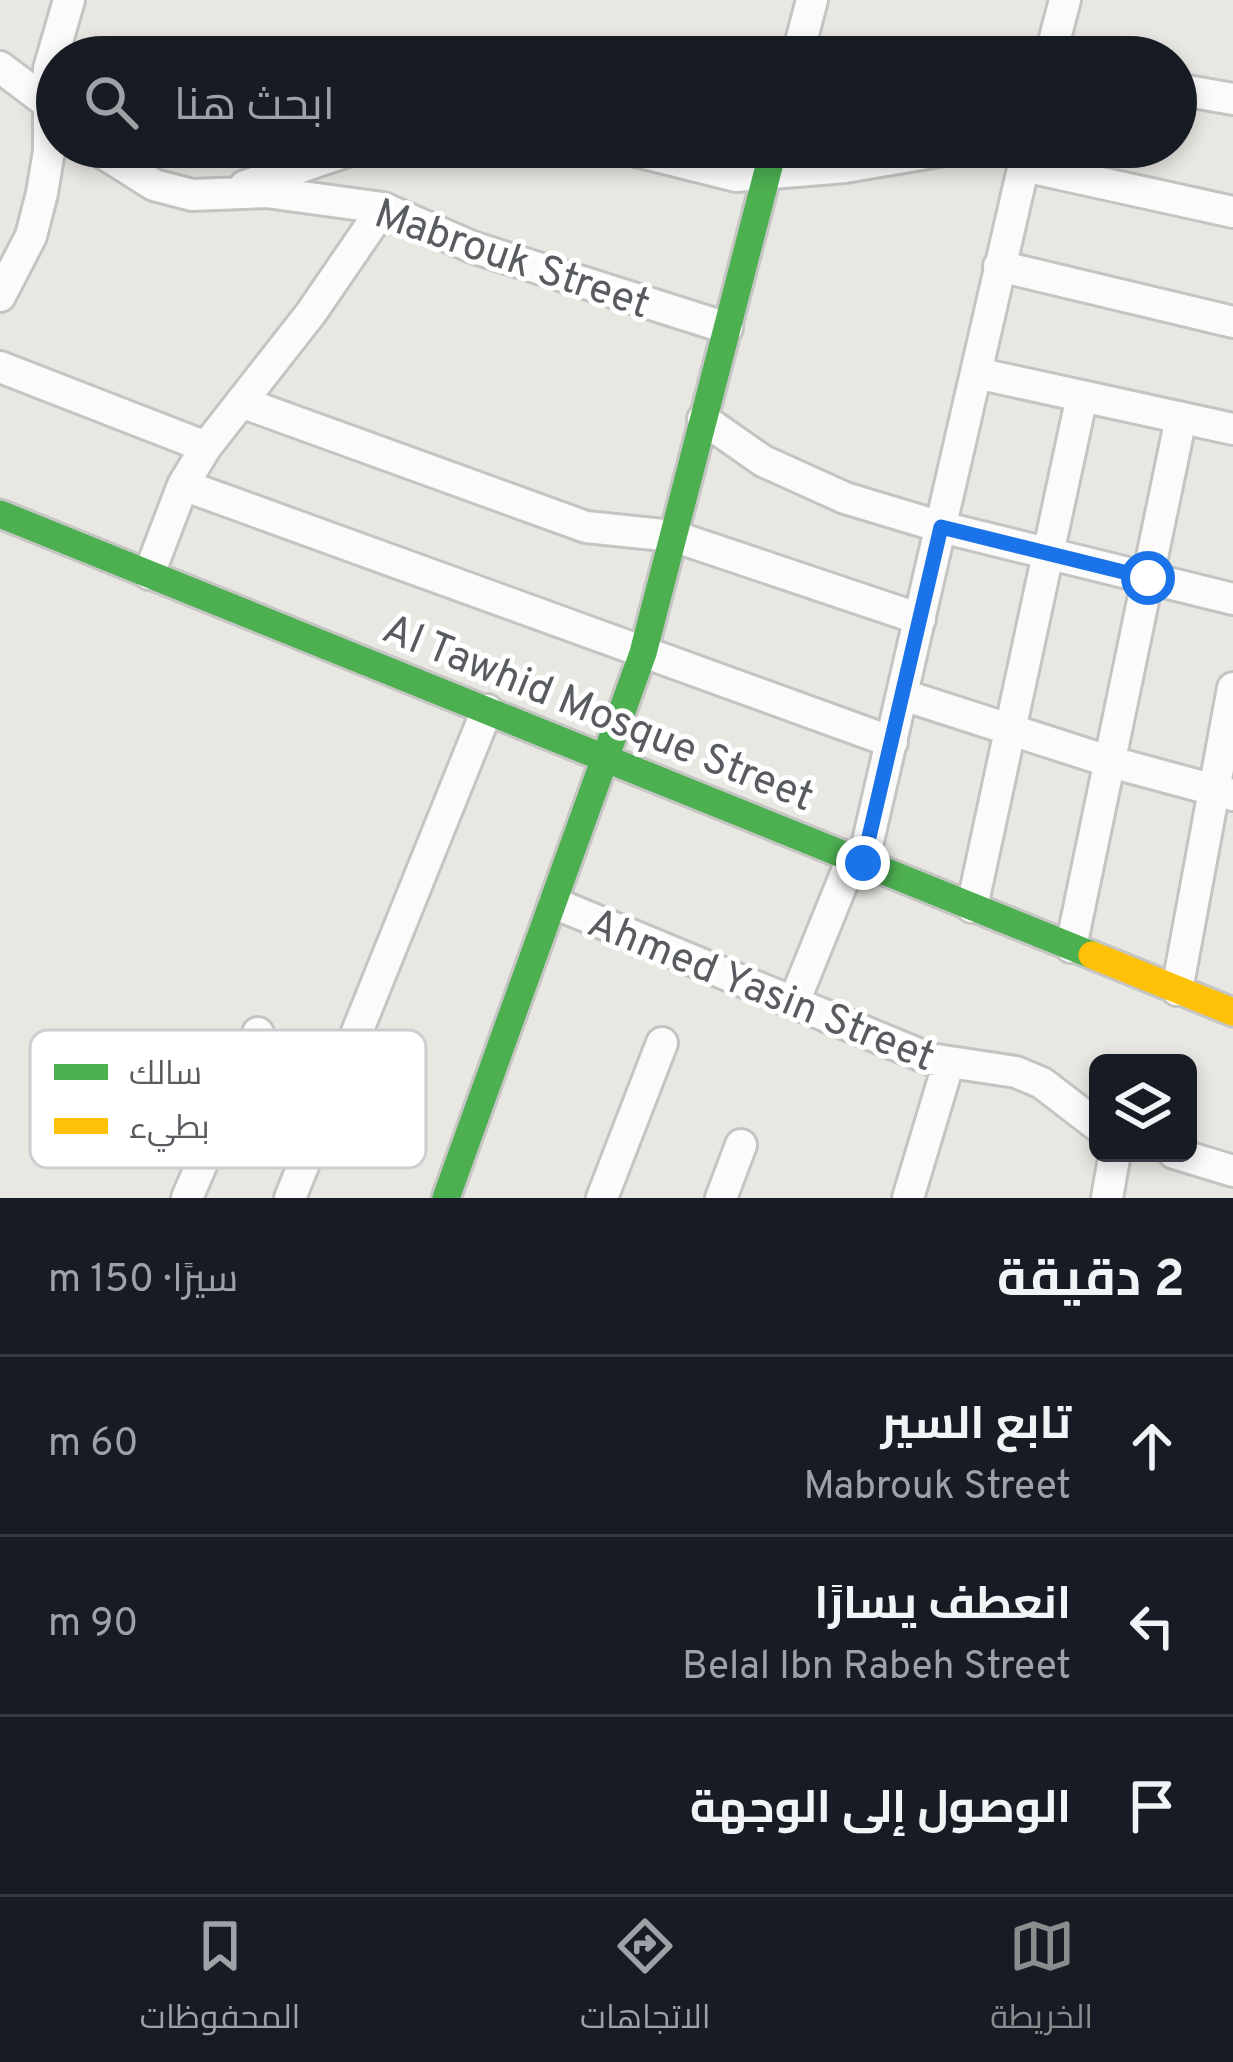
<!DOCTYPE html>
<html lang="ar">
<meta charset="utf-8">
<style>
:root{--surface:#171b24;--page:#20242c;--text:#f1f3f6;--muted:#9ea1a6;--line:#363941;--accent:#8a8c8e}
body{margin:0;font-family:Overpass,Cairo,sans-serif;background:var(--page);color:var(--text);direction:rtl}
.controls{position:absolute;right:36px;bottom:36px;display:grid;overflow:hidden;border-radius:18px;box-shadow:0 6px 18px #0003}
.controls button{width:108px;height:108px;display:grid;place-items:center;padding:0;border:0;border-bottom:3px solid var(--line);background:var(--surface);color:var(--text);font:60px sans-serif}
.stop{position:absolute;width:36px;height:36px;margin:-27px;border:9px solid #1a73e8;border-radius:50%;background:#fff}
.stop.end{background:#1a73e8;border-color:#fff;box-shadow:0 3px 12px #0008}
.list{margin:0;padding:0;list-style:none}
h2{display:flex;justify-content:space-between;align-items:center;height:156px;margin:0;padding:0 48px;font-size:51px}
h2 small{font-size:39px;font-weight:400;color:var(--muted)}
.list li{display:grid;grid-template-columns:78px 1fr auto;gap:36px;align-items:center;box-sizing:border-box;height:180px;padding:0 48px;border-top:3px solid var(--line)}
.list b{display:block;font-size:45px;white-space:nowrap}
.list p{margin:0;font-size:39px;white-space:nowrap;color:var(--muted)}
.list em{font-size:39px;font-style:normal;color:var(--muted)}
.icon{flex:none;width:66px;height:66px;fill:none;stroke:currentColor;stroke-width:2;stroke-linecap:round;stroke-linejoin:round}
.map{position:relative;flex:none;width:1233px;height:1198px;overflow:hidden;direction:ltr}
.search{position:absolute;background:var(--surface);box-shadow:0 6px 18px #0003;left:36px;right:36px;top:36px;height:132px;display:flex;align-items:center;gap:30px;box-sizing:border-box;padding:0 42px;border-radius:66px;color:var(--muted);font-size:45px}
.sheet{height:696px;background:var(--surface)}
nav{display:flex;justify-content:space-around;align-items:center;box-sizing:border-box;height:168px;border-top:3px solid var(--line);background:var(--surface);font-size:33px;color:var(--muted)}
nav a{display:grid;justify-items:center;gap:6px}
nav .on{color:var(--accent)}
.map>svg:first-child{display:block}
</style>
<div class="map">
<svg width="1233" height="1198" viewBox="0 0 1233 1198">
<rect width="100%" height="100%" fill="#e8e7e2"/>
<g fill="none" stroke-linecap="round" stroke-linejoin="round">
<!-- street casing -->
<g stroke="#c4c4c3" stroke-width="36">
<path id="street" d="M797,57L812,0
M1050,57L1065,0
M0,67L57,110
M1176,89L1233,99
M94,147L154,185L192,195L266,192L383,208L472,247L727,328
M620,147L736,176L845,167L963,147
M1024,166L1233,212
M245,186L359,147
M999,266L1233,322
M0,296L31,236L42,193L49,151V69L69,0
M0,367L206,447
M976,373L1233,429
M241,402L586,527L673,536L920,619
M703,419L763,461L845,498L941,527L1233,599
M183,485L892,742
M149,574L183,485L206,447L311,313L383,208
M903,695L1111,762L1233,795
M863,863L1028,147
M554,903L930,1059L1016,1072L1042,1083L1098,1126
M972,907L1082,396
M1071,947L1181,418
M1177,990L1233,688
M794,1002L852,859
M230,1097L317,1131
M1174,1153L1233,1171
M187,1198L258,1033
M290,1198L487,710
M602,1198L662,1043
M721,1198L741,1145
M908,1198L948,1065
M1107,1198L1115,1153"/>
</g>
<!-- fast casing -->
<g stroke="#c5c5c4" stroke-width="33">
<path id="fast" d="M0,514L1092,955
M446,1198L643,653L774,147"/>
</g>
<!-- slow casing -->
<g stroke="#c5c5c4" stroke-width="33">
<path id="slow" d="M1092,955L1233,1012"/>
</g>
<!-- street -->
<use href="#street" stroke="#fcfbfb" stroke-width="30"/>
<!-- fast -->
<use href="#fast" stroke="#4caf50" stroke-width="27"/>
<!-- slow -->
<use href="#slow" stroke="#ffc107" stroke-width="27"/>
</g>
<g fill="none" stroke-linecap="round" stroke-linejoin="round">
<!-- route -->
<path stroke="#1a73e8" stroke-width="15" d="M863,863L941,527L1148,578"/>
</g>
<g text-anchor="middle" stroke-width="10" stroke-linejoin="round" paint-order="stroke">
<!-- street labels -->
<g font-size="42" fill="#585b60" stroke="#fff">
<text transform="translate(513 257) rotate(19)" y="15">Mabrouk Street</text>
<text transform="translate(599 711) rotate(22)" y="15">Al Tawhid Mosque Street</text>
<text transform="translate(762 988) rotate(22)" y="15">Ahmed Yasin Street</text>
</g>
</g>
<!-- legend -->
<rect x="30" y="1030" width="396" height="138" rx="18" fill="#fff" stroke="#cdcecf" stroke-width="3"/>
<rect x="54" y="1064" width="54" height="16" fill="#4caf50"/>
<rect x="54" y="1118" width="54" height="16" fill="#ffc107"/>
<g font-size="33" fill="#585b60">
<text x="129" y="1084">سالك</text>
<text x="129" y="1138">بطيء</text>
</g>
</svg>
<div class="controls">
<button><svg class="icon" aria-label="layers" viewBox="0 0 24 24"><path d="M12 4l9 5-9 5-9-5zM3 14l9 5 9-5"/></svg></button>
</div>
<div class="stop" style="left:1148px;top:578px"></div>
<div class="stop end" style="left:863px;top:863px"></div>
<div class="search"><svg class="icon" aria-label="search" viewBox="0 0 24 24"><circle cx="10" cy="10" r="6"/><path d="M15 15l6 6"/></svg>ابحث هنا</div>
</div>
<section class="sheet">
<h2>2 دقيقة<small>سيرًا · 150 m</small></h2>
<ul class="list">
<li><svg class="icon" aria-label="ahead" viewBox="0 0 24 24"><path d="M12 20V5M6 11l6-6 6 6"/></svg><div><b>تابع السير</b><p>Mabrouk Street</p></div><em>60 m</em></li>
<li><svg class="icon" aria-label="left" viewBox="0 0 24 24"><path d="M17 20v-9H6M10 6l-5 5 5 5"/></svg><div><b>انعطف يسارًا</b><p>Belal Ibn Rabeh Street</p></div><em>90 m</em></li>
<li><svg class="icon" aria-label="arrive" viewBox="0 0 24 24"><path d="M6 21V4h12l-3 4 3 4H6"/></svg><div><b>الوصول إلى الوجهة</b></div></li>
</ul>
</section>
<nav>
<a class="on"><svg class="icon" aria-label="map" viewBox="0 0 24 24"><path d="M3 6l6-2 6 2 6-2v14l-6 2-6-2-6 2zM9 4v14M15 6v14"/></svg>الخريطة</a>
<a><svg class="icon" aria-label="directions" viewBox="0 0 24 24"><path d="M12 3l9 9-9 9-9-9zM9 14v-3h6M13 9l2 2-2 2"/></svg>الاتجاهات</a>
<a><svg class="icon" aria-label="saved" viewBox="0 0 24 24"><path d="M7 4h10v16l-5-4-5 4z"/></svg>المحفوظات</a>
</nav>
